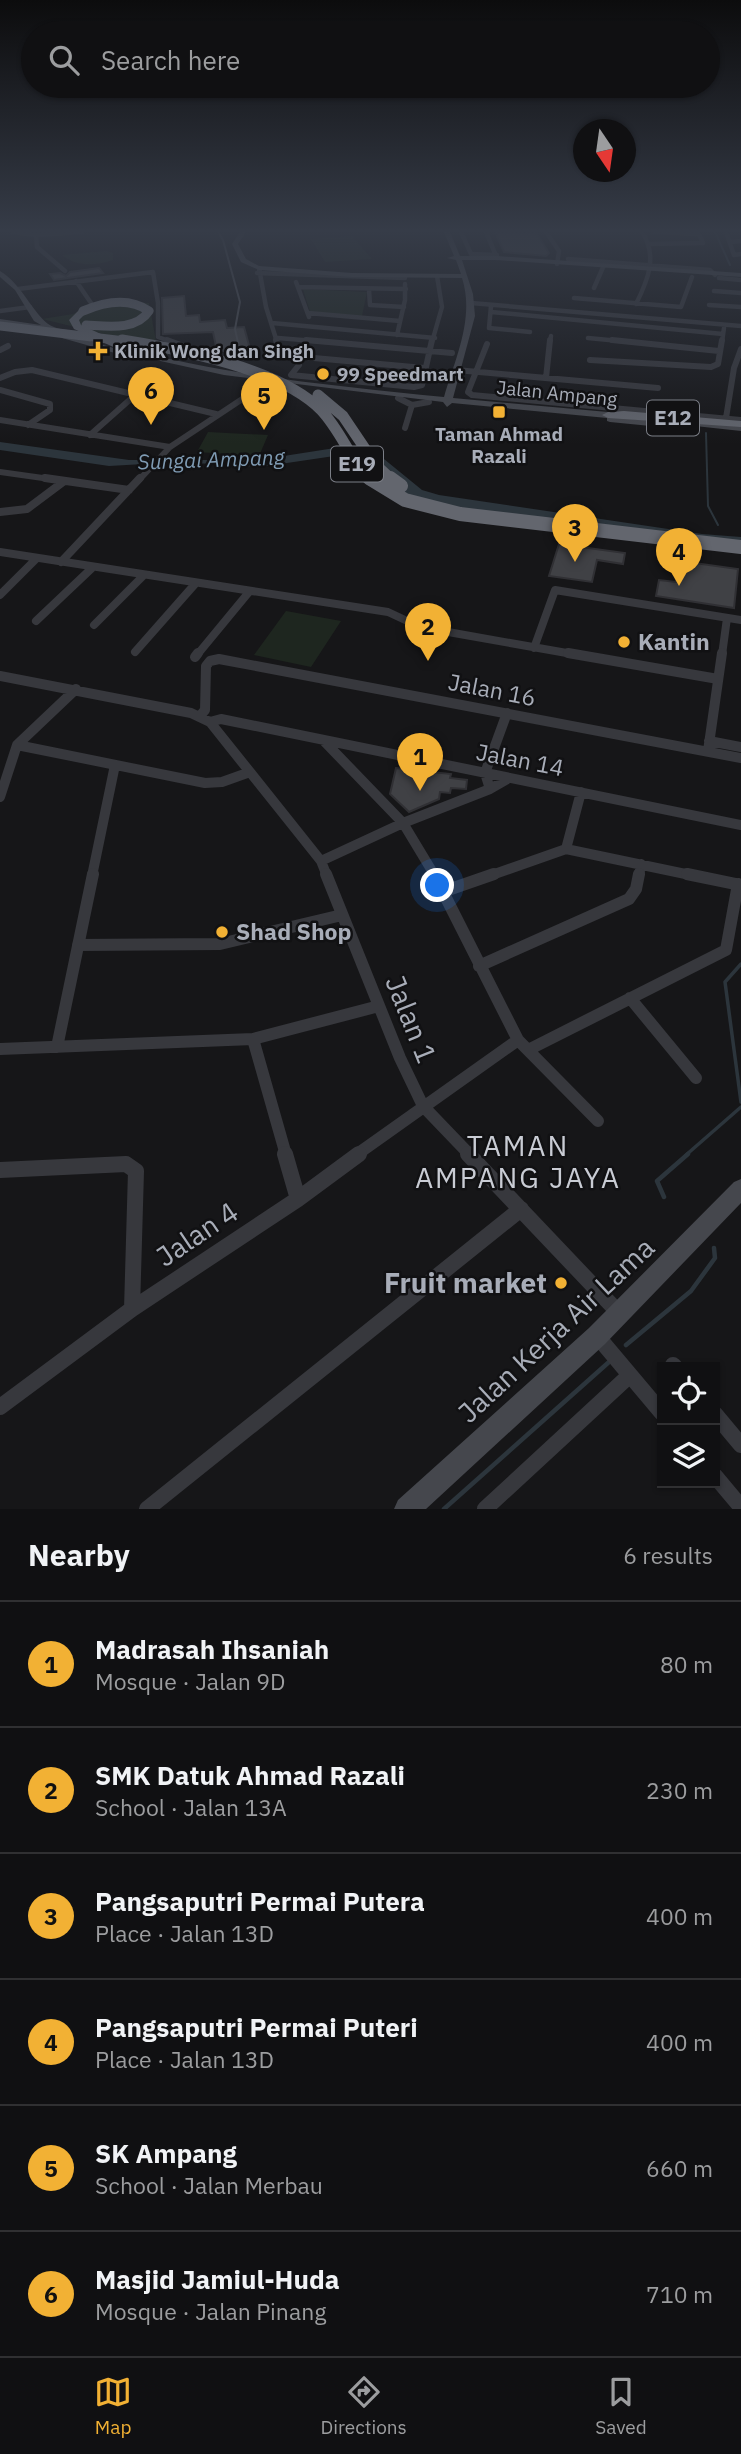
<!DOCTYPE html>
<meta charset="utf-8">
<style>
:root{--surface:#101012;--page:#1e1e20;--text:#f1f3f6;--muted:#9c9d9f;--line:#303032;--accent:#f2b134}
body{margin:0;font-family:"IBM Plex Sans",sans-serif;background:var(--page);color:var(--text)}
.controls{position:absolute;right:21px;bottom:21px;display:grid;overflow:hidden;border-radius:0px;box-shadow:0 2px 5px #0004}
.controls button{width:63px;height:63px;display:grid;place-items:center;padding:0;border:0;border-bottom:2px solid var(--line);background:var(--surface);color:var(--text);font:35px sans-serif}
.compass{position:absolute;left:573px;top:119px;width:63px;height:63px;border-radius:50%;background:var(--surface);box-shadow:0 2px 5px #0004;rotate:167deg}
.you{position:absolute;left:438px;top:886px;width:24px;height:24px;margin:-18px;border:5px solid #fff;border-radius:50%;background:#1a73e8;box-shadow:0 0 0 10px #1a73e833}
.badge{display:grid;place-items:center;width:46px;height:46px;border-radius:50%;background:var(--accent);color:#111;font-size:23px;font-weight:700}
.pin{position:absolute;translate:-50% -58px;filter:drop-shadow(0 2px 4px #0008)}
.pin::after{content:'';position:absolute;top:37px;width:24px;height:21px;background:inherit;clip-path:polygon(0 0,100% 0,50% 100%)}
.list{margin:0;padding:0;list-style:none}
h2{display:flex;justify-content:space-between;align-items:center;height:91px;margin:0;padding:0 28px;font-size:30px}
h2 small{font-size:23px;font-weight:400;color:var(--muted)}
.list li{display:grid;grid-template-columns:46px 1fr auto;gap:21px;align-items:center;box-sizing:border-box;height:126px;padding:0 28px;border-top:2px solid var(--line)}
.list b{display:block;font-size:26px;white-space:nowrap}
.list p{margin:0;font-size:23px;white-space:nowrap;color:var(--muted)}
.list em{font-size:23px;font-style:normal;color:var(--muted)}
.icon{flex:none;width:38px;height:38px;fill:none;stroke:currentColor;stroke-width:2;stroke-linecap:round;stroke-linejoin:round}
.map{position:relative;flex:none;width:741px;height:1509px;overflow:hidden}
.search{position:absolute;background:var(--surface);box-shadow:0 2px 5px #0004;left:21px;right:21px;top:21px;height:77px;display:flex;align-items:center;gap:18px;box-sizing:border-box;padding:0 24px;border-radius:38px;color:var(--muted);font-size:26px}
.sheet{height:847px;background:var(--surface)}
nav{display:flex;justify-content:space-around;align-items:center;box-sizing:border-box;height:98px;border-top:2px solid var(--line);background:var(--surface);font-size:19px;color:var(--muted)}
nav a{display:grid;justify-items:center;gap:4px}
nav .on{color:var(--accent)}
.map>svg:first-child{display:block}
</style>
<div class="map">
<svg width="741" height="1509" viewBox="0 0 741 1509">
<rect width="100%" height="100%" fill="#161618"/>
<!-- green -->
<path fill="#1e261f" d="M352,236L372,259L325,262L311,239Z
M107,251L113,253V260C95,266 77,267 62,255Z
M303,289L367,292L362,316L310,312Z
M133,302L149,303L156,341L186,348L158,358L112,336L42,319L73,314L88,307Z
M208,432L268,435L259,456L197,452Z
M286,611L341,621L311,667L254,655Z"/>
<!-- water -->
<path fill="#2c353c" d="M0,442L129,460H258L335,448L361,450L384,459L422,490L439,495L702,534L741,537V550L423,511L341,455L260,467L179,462L109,466L0,450Z"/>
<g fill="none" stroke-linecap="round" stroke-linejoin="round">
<!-- stream-far2 -->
<path stroke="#2c353c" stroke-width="2" d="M715,232L730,265
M706,433L708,506L718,525"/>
<!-- stream-far1 -->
<path stroke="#2c353c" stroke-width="3.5" d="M741,964L725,982L741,1102
M686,1155L741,1107"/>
<!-- stream -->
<path stroke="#2c353c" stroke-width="4.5" d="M664,1197L657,1181L688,1154
M626,1345L691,1291L715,1258L714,1248
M444,1509L609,1362"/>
</g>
<!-- building -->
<path fill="#404145" stroke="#303034" stroke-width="2" d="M495,232H536L549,253L546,256L504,252Z
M99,268L103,273L54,280L50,274L60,273L66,276L70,272Z
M184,296L186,316L199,315L200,322L225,320L227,328L244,327L252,356L237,357L235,351H217L213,332L163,334L162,298Z
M559,544L625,553L623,564L597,560L592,582L549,576Z
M680,561L738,569L734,608L656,596L659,580L676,582Z
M396,768L451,774L450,778L467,780L466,789L451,788L450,793L440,792L439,799L409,812L390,794Z"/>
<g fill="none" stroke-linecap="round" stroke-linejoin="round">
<!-- street-far5 -->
<path stroke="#37383d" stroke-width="4.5" d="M13,232L36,235L82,232
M461,232L471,254L497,255
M486,232L497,258
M546,232L559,251L557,264
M726,232L734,255L741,254
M36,235L37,247L65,271
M730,242L741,241
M650,244L703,243L699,234L654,232
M568,259L710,270L715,275
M259,268L266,307L277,342
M257,273L405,278
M719,278L741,280
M76,281L91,303
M296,282L309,317
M298,287L406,289
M594,288L604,265
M18,289L153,272L158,303V337L172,342
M369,290L370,305L404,307
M714,291L741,293
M574,298L681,307L692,277
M471,303L741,326
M636,304C648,280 658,256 642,232
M709,305L741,307
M491,306L489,328L530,332
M0,311L30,307
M491,312L723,334
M308,313L400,321
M272,323L435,338
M397,335L405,300V284
M278,338L326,342
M588,338L630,342
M432,342L442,307L437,276
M550,342L551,336
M722,342L724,328"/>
<!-- street-far4 -->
<path stroke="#37383d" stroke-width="6" d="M167,340L186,347
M276,340L281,355
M306,340L452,353
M612,340L719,351
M487,344L468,392L472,395L741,420
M0,350L8,346
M281,355L424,368
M590,360L711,367L718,364L722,340
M299,365L291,375L414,387L422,385L432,340
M456,370L658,388
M0,378L15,372L32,370L216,414
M546,378L550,340
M0,390L50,404V410L28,425
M398,398L412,405
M412,405L429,402
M726,418L734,368L741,349
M0,420L170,447
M405,428L412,405
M90,435L134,396
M0,472L57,480
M139,480L170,447L265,384"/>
<!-- street-far3 -->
<path stroke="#37383d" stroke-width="8" d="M45,478L129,490
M0,512L27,509L63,482
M0,552L388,612L420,627L578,655
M61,562L140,478
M0,595L37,558
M36,621L92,568
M94,625L143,576
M534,648L555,590L741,620
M135,652L195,584
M197,655L249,592
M722,655L727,618"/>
<!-- street-far2 -->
<path stroke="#37383d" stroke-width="10" d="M568,653L718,679
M195,657L198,653
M0,676L191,713L210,722L321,861L327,876
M200,716L205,710L206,666L210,661L219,659L741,758
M210,722L221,719L741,825
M323,740L403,823L435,876
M709,741L741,747
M17,745L205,783L222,782L250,772
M708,751L722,653
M490,789L485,773L507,713
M0,797L17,745L76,689
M566,849L695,876
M566,849L581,792
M321,861L403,823L490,789L509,778
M92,876L115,765
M489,876L566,849
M639,876L641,864"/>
<!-- street-far1 -->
<path stroke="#37383d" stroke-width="12" d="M326,874L400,1058L423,1106L470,1155
M434,874L518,1040L598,1121
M687,874L741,885
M445,891L494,874
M78,945L220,944L342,915
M479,966L629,899L636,889L639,874
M630,998L696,1078
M253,1039L286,1155
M57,1047L93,874
M0,1049L253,1039L379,1006
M528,1050L726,950L738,884
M356,1155L518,1040"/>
<!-- street -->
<path stroke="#37383d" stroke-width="16" d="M285,1154L298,1199
M468,1154L619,1313
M0,1170L126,1164L136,1171L132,1309
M598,1337L662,1413
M673,1365L675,1367
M0,1407L132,1309L298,1199L359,1154
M715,1414L741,1445
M715,1476L741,1507
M147,1509L521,1209
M485,1509L630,1375"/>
<!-- secondary -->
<path fill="#45474d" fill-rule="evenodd" d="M240,232H246L238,244L246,259L259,266L352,273L461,274L456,260L447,258L454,256L444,232H450L460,256H497L741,273V277L497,260H462L473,294L475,316L453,398L619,413L622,414V418L677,423L681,419L741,425V431L695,426L691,430L610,422L607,421V418L452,403L447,407L443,402L224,375L133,355L129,357L62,338L61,336L65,334L0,323V319L41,325L34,321L15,290L0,277V271C23,284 36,321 54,327C61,330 69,330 77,331V335L67,334L120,350L124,348C228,376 337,386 444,397C455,359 475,318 462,278L352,277L259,270L241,262L232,244Z
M279,383L283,386L282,388L257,393L253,390Z
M741,1179V1203L605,1344L426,1509H394L398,1500L589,1328L734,1182Z"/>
<!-- highway -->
<path fill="#63666e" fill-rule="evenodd" d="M80,309L88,311L79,320L81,325L141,352V356H133L74,329L69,320Z
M624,411L741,421V427L608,418L602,415L608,412Z"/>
<!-- tram -->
<path stroke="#4a4c52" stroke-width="2" d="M218,232L223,240L240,302L235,329L241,356"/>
<!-- highway-bridge-far2 -->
<path stroke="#63666e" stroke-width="9" d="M83,311C104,302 129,297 149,311C136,331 107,326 86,325
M0,326L133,342"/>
<!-- highway-bridge-far1 -->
<path stroke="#63666e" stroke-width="11" d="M122,340C179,349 280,368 321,410C341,431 350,459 370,480
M318,395L343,416L376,465L392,480"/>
<!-- highway-bridge -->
<path stroke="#63666e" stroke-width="14" d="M369,478L405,500L460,514L741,547
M390,478L401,486"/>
</g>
<!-- sky -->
<linearGradient id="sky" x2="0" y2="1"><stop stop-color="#0c0c0d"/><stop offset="0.52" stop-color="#363c48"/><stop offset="1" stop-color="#363c48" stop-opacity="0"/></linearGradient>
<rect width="741" height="444" fill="url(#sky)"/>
<!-- markers -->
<g fill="#f2b134" stroke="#111113" stroke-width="2.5">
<path d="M94.5 340.5h7v7h7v7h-7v7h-7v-7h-7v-7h7z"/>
<circle cx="323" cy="374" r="7"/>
<rect x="492" y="405" width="14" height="14" rx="3.5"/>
<circle cx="624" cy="642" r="7"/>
<circle cx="222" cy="932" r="7"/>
<circle cx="561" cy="1283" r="7"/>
</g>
<g text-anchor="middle" stroke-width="5" stroke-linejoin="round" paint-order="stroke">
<!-- far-poi labels -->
<g font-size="19" font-weight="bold" fill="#a8adb8" stroke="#111113" text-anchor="start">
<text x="114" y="358">Klinik Wong dan Singh</text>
<text x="337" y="381">99 Speedmart</text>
<text x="499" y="441" text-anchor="middle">Taman Ahmad<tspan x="499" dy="22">Razali</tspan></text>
</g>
<!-- far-street labels -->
<g font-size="19" fill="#a8adb8" stroke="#111113">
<text transform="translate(557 393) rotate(6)" y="7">Jalan Ampang</text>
</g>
<!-- shield labels -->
<g fill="#111113" stroke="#7b7e86" stroke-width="2">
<rect x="647" y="400.5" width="52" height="35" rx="5"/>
<rect x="331" y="446.5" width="52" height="35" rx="5"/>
</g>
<g font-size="21" font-weight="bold" fill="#a8adb8">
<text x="673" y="425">E12</text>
<text x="357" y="471">E19</text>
</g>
<!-- far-water labels -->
<g font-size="21" font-style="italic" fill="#7f9bb3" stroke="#111113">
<text transform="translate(211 460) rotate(-2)" y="7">Sungai Ampang</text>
</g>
<!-- poi labels -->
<g font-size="23" font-weight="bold" fill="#a8adb8" stroke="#111113" text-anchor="start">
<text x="638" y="650">Kantin</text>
<text x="236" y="940">Shad Shop</text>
</g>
<!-- street labels -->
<g font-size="23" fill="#a8adb8" stroke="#111113">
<text transform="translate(492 690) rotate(11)" y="8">Jalan 16</text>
<text transform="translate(520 760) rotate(11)" y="8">Jalan 14</text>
</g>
<!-- near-street labels -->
<g font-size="28" fill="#a8adb8" stroke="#111113">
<text transform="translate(411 1019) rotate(68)" y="10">Jalan 1</text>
<text transform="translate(197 1234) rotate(-34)" y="10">Jalan 4</text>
<text transform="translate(556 1330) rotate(-43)" y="10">Jalan Kerja Air Lama</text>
</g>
<!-- near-neighbourhood labels -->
<g font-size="28" letter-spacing="2" fill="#c9ccd4" stroke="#111113">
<text x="518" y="1156">TAMAN<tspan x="518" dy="32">AMPANG JAYA</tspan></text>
</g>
<!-- near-poi labels -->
<g font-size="28" font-weight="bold" fill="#a8adb8" stroke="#111113" text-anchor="end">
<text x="547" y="1293">Fruit market</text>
</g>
</g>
</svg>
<div class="controls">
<button><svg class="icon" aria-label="locate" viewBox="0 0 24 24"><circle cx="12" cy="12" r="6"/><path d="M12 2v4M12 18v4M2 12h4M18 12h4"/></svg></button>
<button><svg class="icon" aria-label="layers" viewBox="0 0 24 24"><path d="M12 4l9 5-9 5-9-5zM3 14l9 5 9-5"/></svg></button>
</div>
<svg class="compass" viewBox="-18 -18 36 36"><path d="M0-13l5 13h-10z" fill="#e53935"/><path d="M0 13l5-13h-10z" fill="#9c9d9f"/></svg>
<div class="you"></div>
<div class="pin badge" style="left:420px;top:791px">1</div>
<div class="pin badge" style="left:428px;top:661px">2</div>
<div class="pin badge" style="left:575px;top:562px">3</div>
<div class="pin badge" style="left:679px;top:586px">4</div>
<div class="pin badge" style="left:264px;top:430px">5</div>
<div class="pin badge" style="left:151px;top:425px">6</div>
<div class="search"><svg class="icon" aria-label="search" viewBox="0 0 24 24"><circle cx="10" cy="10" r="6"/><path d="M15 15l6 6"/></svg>Search here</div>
</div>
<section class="sheet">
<h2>Nearby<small>6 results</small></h2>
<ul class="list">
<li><span class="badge">1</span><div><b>Madrasah Ihsaniah</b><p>Mosque · Jalan 9D</p></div><em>80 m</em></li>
<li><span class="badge">2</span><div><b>SMK Datuk Ahmad Razali</b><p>School · Jalan 13A</p></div><em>230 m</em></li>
<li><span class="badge">3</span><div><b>Pangsaputri Permai Putera</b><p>Place · Jalan 13D</p></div><em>400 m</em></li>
<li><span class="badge">4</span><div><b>Pangsaputri Permai Puteri</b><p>Place · Jalan 13D</p></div><em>400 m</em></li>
<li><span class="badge">5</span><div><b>SK Ampang</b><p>School · Jalan Merbau</p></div><em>660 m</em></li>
<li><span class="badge">6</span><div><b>Masjid Jamiul-Huda</b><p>Mosque · Jalan Pinang</p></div><em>710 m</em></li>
</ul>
</section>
<nav>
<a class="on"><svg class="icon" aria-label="map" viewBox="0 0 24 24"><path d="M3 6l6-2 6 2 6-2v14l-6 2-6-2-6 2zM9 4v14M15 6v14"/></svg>Map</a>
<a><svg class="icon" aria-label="directions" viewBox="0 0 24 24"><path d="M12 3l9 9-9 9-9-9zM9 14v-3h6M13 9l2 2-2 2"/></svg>Directions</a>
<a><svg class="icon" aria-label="saved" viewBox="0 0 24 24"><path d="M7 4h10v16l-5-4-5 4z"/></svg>Saved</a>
</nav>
